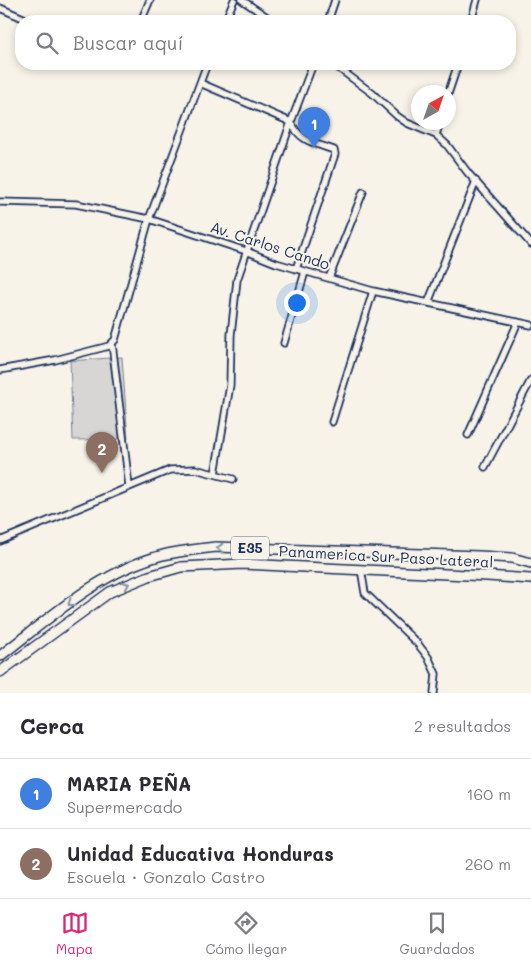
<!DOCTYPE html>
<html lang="es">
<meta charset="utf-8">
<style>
:root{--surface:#fff;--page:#f7f7f7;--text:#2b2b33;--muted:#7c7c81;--line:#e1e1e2;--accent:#db2777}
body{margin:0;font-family:Mali,sans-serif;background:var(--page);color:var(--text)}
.compass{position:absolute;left:411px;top:85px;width:45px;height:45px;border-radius:50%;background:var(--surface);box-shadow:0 2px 8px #0003;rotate:40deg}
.you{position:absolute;left:296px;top:302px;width:18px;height:18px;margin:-12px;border:4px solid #fff;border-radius:50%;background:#1a73e8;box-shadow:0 0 0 8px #1a73e833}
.badge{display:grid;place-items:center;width:32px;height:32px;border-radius:50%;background:var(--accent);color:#fff;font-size:16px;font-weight:700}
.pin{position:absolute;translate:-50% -41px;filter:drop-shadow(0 1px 2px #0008)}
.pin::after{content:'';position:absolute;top:26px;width:18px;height:15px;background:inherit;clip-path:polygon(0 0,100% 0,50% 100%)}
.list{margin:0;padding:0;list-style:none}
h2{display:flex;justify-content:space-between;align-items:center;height:65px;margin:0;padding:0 20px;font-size:21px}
h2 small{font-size:16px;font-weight:400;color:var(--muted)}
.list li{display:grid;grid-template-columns:32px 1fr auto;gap:15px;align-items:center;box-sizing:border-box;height:70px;padding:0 20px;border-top:1px solid var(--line)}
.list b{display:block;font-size:19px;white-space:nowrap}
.list p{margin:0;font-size:16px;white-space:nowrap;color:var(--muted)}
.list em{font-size:16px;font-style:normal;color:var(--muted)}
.icon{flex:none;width:28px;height:28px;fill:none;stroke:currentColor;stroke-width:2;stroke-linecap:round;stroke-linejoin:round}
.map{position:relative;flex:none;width:531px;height:693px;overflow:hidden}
.search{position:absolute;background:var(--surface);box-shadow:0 2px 8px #0003;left:15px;right:15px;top:15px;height:55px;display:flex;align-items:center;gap:12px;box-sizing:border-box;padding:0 18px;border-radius:20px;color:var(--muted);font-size:19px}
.sheet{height:205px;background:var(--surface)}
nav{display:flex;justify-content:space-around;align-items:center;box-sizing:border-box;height:70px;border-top:1px solid var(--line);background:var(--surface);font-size:14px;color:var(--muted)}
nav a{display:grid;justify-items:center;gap:2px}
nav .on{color:var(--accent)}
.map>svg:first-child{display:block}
</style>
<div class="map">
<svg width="531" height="693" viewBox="0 0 531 693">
<rect width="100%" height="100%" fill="#f7f3e8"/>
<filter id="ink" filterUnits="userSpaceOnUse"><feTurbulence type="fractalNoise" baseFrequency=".02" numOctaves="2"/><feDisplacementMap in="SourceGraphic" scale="10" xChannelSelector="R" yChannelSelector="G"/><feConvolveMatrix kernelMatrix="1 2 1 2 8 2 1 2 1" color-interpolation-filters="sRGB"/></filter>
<g filter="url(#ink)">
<!-- green -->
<path fill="#d7d6d4" stroke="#798299" d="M122,357L128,439L73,440L70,361Z"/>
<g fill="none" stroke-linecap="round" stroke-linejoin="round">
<!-- minor casing -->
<g stroke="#1b2f5e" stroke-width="9">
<path id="minor" d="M242,0L273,21
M0,8L30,21
M141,21L150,0
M225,21L234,0
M328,21L335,0
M471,21L477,0
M333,64L372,93L397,116L407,123L436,135L447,145L468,173L531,244
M200,83L291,122C300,142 315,143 334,150L335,154L296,269
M448,94L458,64
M436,135L440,122
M0,202L76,204L149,219L246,251L276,263L373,291L531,325
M329,278L363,192
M428,303L476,181
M284,343L305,272
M0,370L55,360L109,346L112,343
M332,422L373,291
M468,435L518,322
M485,467L531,380
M215,474L230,385L231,335L237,280L291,122L313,64
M129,486L112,343L115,340L149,219L207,64
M0,541L170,470L195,469L233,479
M361,569L365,593L417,643L428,657L436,674L434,693"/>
</g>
<!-- trunk casing -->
<g stroke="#1b2f5e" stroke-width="12">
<path id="trunk" d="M0,656C50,618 100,571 163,555C180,551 198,549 216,547L479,556L512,558L531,563
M0,672L110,592L149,576L181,567L243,564L487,576L531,579"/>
</g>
<!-- minor -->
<use href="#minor" stroke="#f7f3e8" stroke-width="5.5"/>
<!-- trunk -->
<use href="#trunk" stroke="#f7f3e8" stroke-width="9"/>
</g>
<!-- one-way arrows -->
<defs><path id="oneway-chevron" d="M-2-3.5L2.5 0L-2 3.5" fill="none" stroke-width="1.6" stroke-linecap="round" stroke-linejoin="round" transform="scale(1.25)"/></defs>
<g stroke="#8991a3">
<use href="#oneway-chevron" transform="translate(220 548) rotate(-180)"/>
<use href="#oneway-chevron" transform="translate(126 585) rotate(-23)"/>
<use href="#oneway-chevron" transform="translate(71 603) rotate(143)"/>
</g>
</g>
<g text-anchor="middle" stroke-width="4" stroke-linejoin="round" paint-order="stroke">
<!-- shield labels -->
<rect fill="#f7f3e8" stroke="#5d6a87" stroke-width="1" x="231" y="536.5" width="38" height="23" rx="4"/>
<g font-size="14" font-weight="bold" fill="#1b2f5e">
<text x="250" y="553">E35</text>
</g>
<!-- street labels -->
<g font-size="15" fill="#1b2f5e" stroke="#f7f3e8">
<text transform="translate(270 246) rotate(18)" y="5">Av. Carlos Cando</text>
<text transform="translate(386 557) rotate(3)" y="5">Panamerica Sur Paso Lateral</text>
</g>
</g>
</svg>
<svg class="compass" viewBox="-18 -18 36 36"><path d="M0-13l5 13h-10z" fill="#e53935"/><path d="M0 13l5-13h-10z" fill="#7c7c81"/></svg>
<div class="you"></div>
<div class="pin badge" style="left:314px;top:148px;background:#3f7fe0">1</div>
<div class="pin badge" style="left:102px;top:473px;background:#8d6e63">2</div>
<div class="search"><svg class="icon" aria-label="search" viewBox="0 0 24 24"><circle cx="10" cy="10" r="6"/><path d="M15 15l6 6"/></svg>Buscar aquí</div>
</div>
<section class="sheet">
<h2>Cerca<small>2 resultados</small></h2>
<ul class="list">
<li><span class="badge" style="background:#3f7fe0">1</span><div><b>MARIA PEÑA</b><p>Supermercado</p></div><em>160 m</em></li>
<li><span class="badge" style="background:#8d6e63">2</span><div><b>Unidad Educativa Honduras</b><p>Escuela · Gonzalo Castro</p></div><em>260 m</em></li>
</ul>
</section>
<nav>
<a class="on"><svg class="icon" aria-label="map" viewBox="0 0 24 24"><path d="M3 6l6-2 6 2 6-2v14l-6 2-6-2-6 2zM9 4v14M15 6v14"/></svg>Mapa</a>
<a><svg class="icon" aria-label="directions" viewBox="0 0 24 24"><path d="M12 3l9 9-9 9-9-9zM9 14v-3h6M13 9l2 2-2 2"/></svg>Cómo llegar</a>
<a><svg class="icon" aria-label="saved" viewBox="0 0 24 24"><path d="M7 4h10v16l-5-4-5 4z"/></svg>Guardados</a>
</nav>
